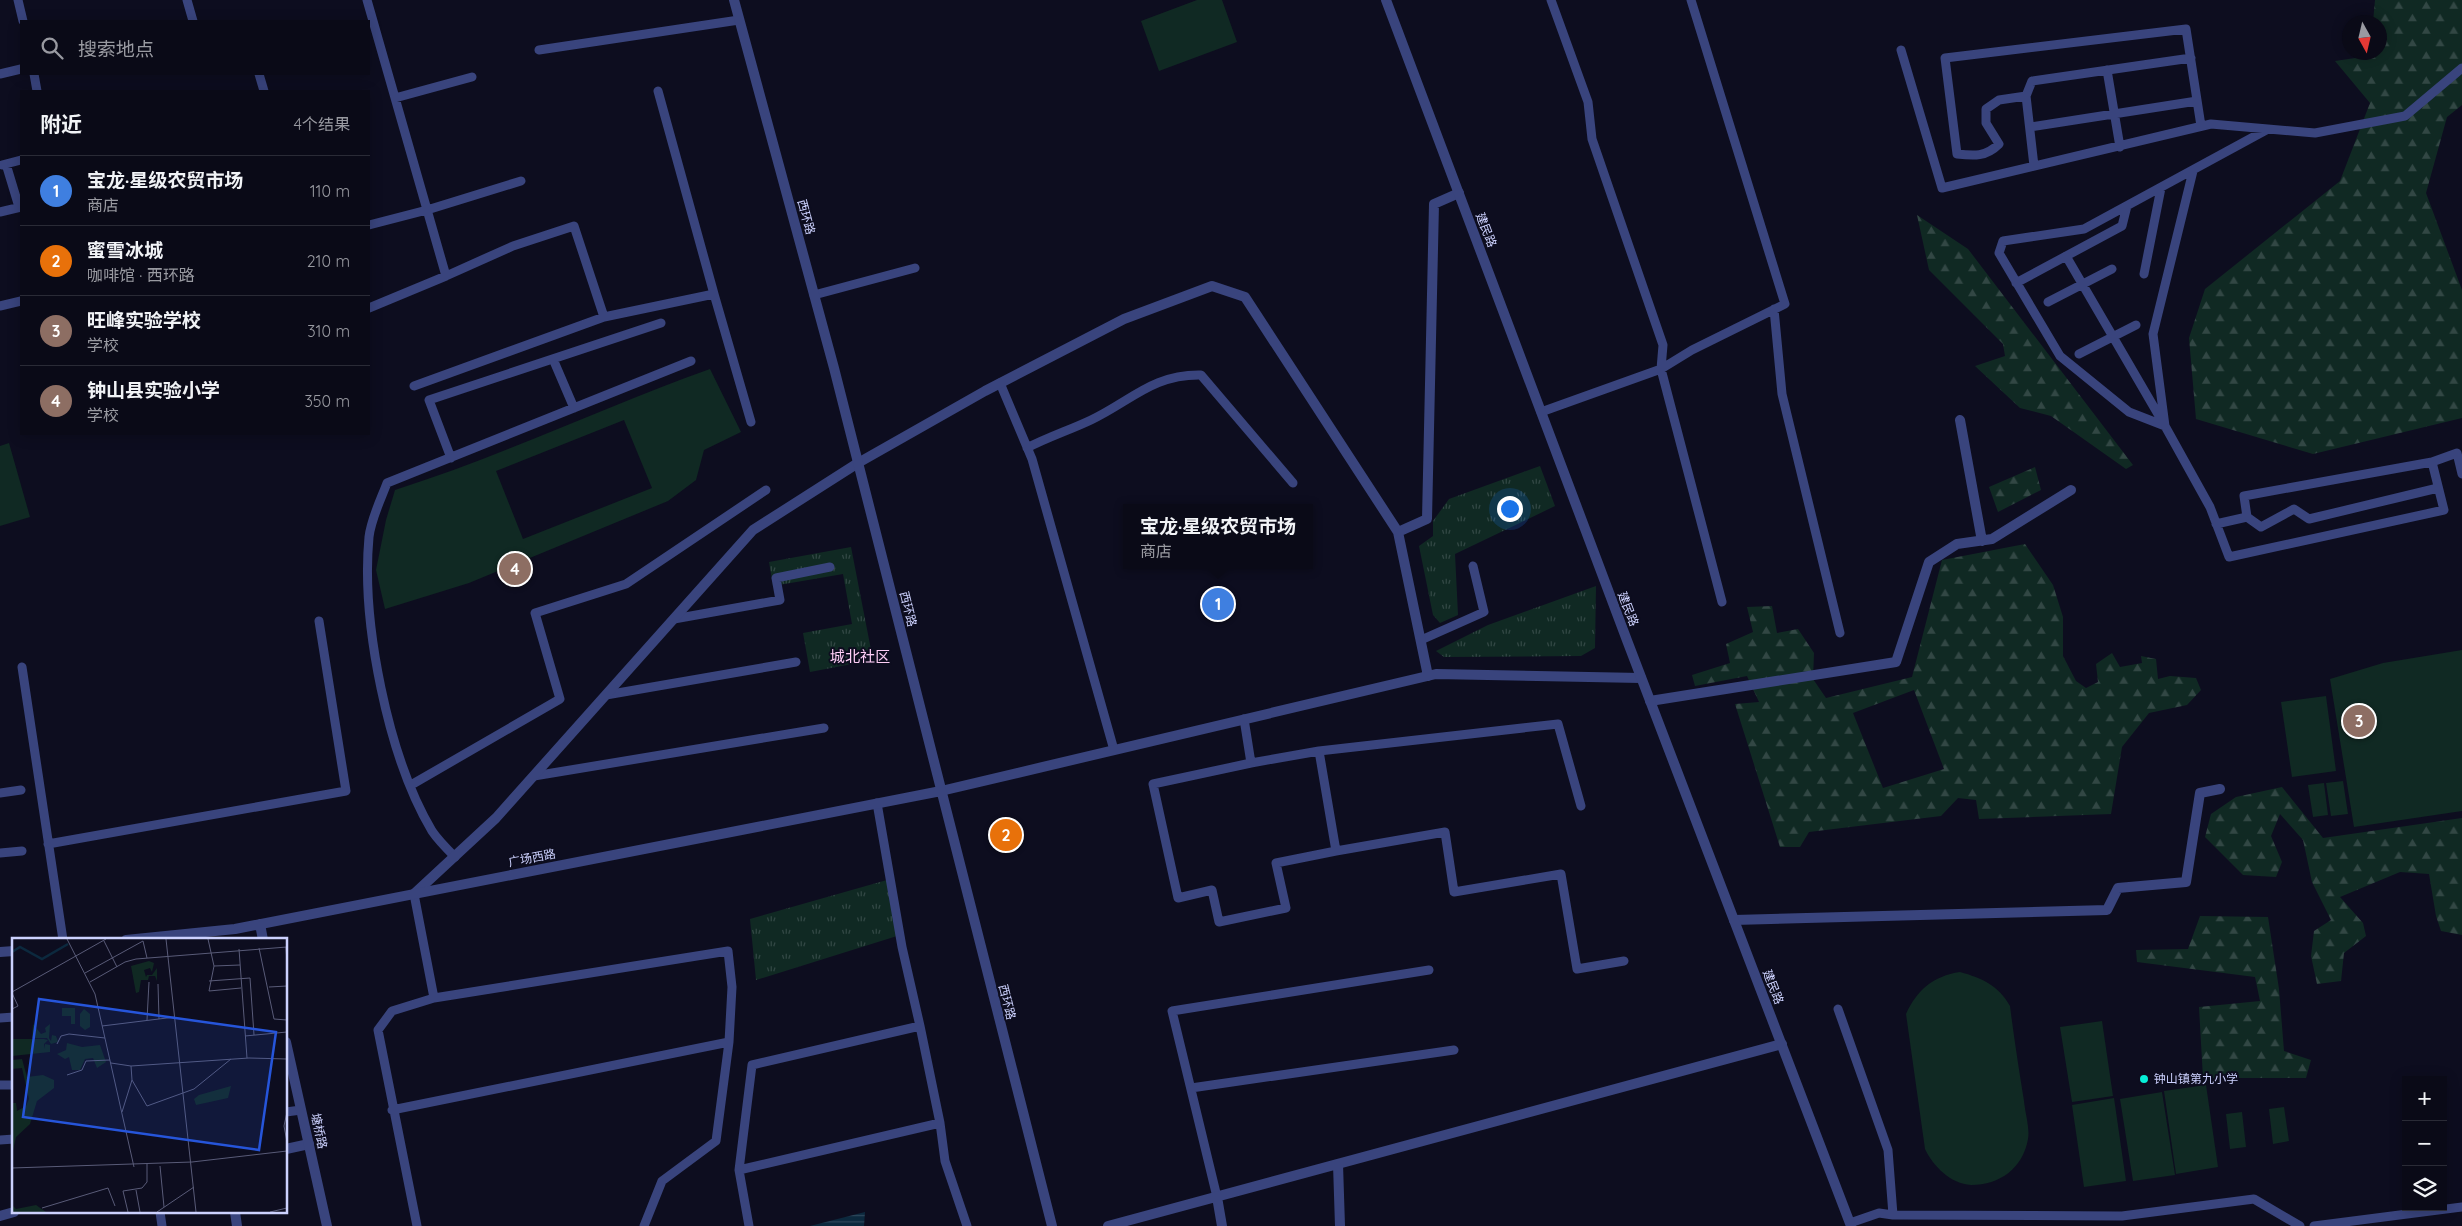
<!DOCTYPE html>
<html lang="zh">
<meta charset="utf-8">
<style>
:root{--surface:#0a0a17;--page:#181824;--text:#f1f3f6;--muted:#999aa1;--line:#2a2b36;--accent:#b45309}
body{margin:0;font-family:Quicksand,"Noto Sans SC",sans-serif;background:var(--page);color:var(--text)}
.controls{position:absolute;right:15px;bottom:15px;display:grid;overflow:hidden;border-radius:0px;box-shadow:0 2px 12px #0003}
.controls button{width:45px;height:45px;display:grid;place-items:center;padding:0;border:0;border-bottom:1px solid var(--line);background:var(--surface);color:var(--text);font:25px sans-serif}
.compass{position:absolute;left:2342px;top:15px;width:45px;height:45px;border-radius:50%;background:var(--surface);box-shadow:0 2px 12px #0003;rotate:172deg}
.you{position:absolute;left:1509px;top:508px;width:18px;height:18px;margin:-12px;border:4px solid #fff;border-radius:50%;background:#1a73e8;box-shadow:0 0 0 8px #1a73e833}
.badge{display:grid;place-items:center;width:32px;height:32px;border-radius:50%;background:var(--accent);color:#fff;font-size:16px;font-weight:700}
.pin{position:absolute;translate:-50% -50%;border:2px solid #fff;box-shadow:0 1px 5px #0006}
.popup{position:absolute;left:1123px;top:504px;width:190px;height:65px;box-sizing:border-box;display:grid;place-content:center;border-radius:0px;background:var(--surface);filter:drop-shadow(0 1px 4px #0005);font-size:16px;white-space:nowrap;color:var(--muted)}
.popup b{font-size:19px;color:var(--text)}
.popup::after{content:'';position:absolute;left:50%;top:100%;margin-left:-10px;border:10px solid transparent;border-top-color:var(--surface)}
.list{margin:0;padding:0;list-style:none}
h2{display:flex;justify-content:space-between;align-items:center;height:65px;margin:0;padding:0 20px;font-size:21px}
h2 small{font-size:16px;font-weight:400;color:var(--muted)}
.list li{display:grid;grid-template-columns:32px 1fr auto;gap:15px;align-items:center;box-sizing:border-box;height:70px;padding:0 20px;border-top:1px solid var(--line)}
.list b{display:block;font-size:19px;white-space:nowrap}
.list p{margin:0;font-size:16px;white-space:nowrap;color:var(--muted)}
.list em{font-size:16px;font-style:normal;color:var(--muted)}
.icon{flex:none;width:28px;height:28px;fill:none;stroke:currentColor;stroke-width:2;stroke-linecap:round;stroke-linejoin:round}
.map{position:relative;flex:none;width:2462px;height:1226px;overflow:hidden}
.search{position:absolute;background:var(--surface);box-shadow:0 2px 12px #0003;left:20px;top:20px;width:350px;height:55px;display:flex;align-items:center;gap:12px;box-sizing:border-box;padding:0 18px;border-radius:0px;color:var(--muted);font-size:19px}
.panel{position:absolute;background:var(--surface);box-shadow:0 2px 12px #0003;left:20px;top:90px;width:350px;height:345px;border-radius:0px}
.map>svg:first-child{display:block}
</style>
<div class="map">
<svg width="2462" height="1226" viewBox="0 0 2462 1226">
<defs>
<pattern id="grass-tufts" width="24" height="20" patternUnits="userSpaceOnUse" patternTransform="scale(1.25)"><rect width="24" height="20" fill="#102923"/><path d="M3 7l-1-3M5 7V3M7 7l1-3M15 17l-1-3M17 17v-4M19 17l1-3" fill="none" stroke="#324744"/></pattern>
<pattern id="forest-firs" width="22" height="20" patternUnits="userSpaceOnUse" patternTransform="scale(1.25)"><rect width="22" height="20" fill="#102923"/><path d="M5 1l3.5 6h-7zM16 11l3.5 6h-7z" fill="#324744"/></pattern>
<pattern id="water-rules" width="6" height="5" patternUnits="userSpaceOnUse" patternTransform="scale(1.25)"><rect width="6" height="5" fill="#0c293e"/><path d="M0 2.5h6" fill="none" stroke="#2e475b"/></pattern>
</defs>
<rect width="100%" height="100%" fill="#0d0d1f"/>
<!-- grass -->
<path fill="url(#grass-tufts)" d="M1540,466L1555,506L1455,554L1458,615L1440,623L1433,615L1419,546L1433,536V521L1449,499Z
M851,547L873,660L810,672L803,633L852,624L843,574L773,586L769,562Z
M1596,586L1595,648L1581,656L1444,657L1436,651L1488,625Z
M887,880L897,936L756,980L750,919Z"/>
<!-- forest -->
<path fill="url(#forest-firs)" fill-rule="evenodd" d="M2375,0H2462V105L2447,117L2426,193L2462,290V418L2313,454L2196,419L2189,338L2205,289L2340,181L2370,103L2335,61L2369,56L2370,53L2380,52V22H2373Z
M1917,215L1968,249L2133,465L2126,469L2051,416L2020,408L1975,366L2005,356L2003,344L1929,270Z
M2035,467L2041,490L1998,512L1989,487Z
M2025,544L2053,585L2063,617V656L2076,681L2086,688L2098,682L2096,664L2112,653L2120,667L2142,663L2141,656L2156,659L2158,679L2170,676L2196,678L2201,690L2187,705L2149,713L2122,747L2111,814L1979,819L1976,800L1958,798L1941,816L1809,832L1800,847H1780L1735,704L1759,702L1747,676L1695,686L1692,675L1730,663L1726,644L1753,632L1747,607L1772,606L1777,633L1798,629L1814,653L1813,679L1826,698L1912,677L1942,560ZM1914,690L1944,769L1883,788L1853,713Z
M2282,787L2323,838L2462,818V935L2441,931L2436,916L2429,874L2400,872L2340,897L2363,923L2366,936L2344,953L2341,981L2317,984L2311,956L2314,931L2331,920L2312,882L2303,840L2280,814L2271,836L2282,862L2276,877L2243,875L2205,837L2211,814L2236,797Z
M2200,916L2268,917L2279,989L2284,1051L2311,1060L2306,1078H2203L2199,1007L2260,1001L2255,977L2137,962L2136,950L2188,949Z"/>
<!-- garden -->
<path fill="#102923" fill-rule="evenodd" d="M1197,0H1222L1237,42L1159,71L1141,21Z
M710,369L741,432L704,450L696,480L668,501L469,583L385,609L376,570L386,520L395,490C502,456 604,407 710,369ZM624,420L652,488L523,539L496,471Z
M9,443L30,517L0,526V446Z
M2462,650V811L2354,827L2330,679L2383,663Z
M2326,696L2336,771L2292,777L2281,702Z
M2343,781L2348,814L2331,816L2326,783Z
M2324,783L2328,815L2313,817L2308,785Z
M1960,972C1982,978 1999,986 2010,1006C2014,1038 2019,1070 2024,1101C2025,1113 2030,1128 2028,1139C2023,1168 2000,1185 1971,1185C1951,1184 1933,1166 1925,1149L1906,1014C1917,990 1933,976 1960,972Z
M2102,1021L2113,1096L2072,1102L2060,1027Z
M2206,1085L2218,1167L2176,1174L2164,1091Z
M2162,1092L2175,1175L2133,1181L2120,1099Z
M2114,1098L2126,1181L2084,1187L2072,1105Z
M2284,1107L2289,1141L2273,1144L2269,1109Z
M2242,1112L2246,1147L2230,1149L2226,1114Z"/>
<!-- water -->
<path fill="url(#water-rules)" d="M865,1212L864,1226H810Z"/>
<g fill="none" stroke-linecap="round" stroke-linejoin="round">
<!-- service -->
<path stroke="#39447d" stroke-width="9" d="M18,0L23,21
M187,0L193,21
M367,0L446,276L369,308
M1551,0L1588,102L1592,139L1663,345L1661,369L1722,602
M539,50L739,20
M1901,50L1942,188L2211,124L2315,133L2405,116L2462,68
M2107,70L2120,147
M0,74L21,69
M34,74L37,91
M259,74L264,91
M2026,96L2032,81L2191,58
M395,98L472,77
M2030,127L2197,101
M6,164L19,207
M2,165L21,160
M2034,166L2026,96L1999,100L1986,109V123L1999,144C1986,157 1974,156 1957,154L1945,58L2186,29L2201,126
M2193,171L2153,334L2165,426L2210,507L2229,557L2444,510L2432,462L2244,496L2247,517L2261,527L2294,509L2309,519L2438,488
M0,212L21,207
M369,225L427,210L521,181
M2066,256L2162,421
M2144,274L2161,188
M446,276L513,246L574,226L604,317L714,294L658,91
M2016,283L2122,226L2127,206
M714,294L751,422
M814,295L915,268
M2048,302L2112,269
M0,306L21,301
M1774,309L1782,394L1840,633
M2079,354L2136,325
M553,359L574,408
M1000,383L1032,459L1114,750
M414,386L604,317
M1541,412L1661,369L1692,350L1785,304L1691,0
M2165,426L2129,412L2060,356L1999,253L2003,241L2084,229L2268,129
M1027,448C1048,437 1070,430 1091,420C1131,401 1153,374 1201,375L1293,483
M451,458L429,400L661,323
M2432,462L2457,453L2462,474
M2216,524L2247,517
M674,619L780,600L776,578L830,567
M1421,640L1484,612L1473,566
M22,667L63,940
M606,695L796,662
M1244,719L1251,763L1319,751L1336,851L1445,832L1454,892L1561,874L1577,969L1624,961
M1319,751L1558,724L1581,806
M1251,763L1153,784L1178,898L1212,890L1219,922L1286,908L1276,863L1336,851
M534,776L824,728
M411,785L560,699L535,613L626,584L766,490
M0,793L21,790
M877,803L902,947L920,1026
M48,844L346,791L319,621
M0,853L22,851
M455,857C447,849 438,840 432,831C388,757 361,622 369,537C371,519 381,499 387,483L691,361
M414,894L434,998L392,1011L378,1030L417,1226
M434,998L728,951L732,987L729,1042
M1838,1009L1888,1150L1893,1215L2122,1216L2254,1199L2300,1226
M0,1018L14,1017
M0,1085H14
M1191,1088L1454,1050
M392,1110L729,1042L716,1141L662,1181L644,1226
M286,1112L301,1110
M940,1123L945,1161L967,1226
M0,1140L14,1139
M739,1170L940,1123L920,1026L752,1065L739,1170L749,1226
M1217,1197L1172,1011L1429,970
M160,1212L162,1226
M1850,1223L1879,1213L1893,1215
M2314,1226L2462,1207"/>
<!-- minor -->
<path stroke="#39447d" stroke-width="10" d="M1960,420L1982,541
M1398,532L1427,519L1434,204L1459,193
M1650,701L1896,662L1929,562L1957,544L1992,539L2071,490
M941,791L1436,674L1641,678
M414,894L496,818L753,530L858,463L985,391L1124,319L1212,286L1245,297L1398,532L1428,676
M1734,920L2107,910L2118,888L2186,882L2200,793L2220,789
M286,1149L309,1144
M1338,1164L1340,1226
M1217,1197L1222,1226
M235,1212L237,1226
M0,1216L14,1212
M1108,1226L1782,1044"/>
<!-- tertiary -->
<path stroke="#39447d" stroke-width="10" d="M734,0L834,368L1052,1226
M1386,0L1628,643L1851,1226
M260,924L263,940
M126,940L235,929L941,791
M0,952L14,951
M286,1042L327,1226"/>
</g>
<!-- markers -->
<circle fill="#07efd7" stroke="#0d0d1f" stroke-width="2" cx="2144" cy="1079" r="5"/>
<g text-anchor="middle" stroke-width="4" stroke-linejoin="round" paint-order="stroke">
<!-- street labels -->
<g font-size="12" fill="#ccd1fe" stroke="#0d0d1f">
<text transform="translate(806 217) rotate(75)" y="4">西环路</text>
<text transform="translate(1486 230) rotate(69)" y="4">建民路</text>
<text transform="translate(908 609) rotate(76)" y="4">西环路</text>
<text transform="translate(1628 609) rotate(69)" y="4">建民路</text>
<text transform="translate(532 858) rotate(-11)" y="4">广场西路</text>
<text transform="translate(1773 987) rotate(69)" y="4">建民路</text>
<text transform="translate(1007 1002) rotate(76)" y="4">西环路</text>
<text transform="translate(319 1131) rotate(78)" y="4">塘桥路</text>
</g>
<!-- poi labels -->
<g font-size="12" fill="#ccd1fe" stroke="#0d0d1f" text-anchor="start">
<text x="2154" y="1083">钟山镇第九小学</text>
</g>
<!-- quarter labels -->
<g font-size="15" fill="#fecef6" stroke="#0d0d1f">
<text x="860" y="662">城北社区</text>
</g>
</g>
<!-- overview -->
<g transform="translate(12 938)">
<rect width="275" height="275" fill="#0d0d1f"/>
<path d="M137,23L142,25L140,34L138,30L132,32L134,39L135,37H140L145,30V43L143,38H137L136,42H129L127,54L124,55L119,28ZM21,86L29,96L34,94L33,90L38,86L37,100L39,103L40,97L44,98L46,104L39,106L35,100H20ZM55,105L70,109L88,107L94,124L85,130L81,120L73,121L68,132H60L57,119L53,121L45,116L54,112ZM10,121L15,139L31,137L42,142V150L25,163L18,186L4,199L0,217V165H4L5,173L14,168L17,161L10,130L0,131V122ZM0,267L4,271L24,267L34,274H0Z" fill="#102923"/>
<path d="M50,70H63V86H59V78H50ZM72,71L78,76V89L73,92L68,88V76ZM0,101H32L36,102L32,106L33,111V106L38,107V114L0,118ZM219,148L216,160L184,167L182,161L187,157Z" fill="#102923"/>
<path fill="none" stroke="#0c293e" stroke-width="2.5" d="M0,14L8,9L30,21L56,6"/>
<path fill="none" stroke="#595b78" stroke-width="1" d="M55,1L83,56L122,229M154,1L184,274M196,1L202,28L197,53L229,50M92,3L105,29M274,9L275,25M247,10L262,81L275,82M227,11L235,120M202,28L228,27M73,35L131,3L135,20M197,43L238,40L242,97M78,44L113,24L124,21L275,9M146,46L147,81M257,49L275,48M0,54L94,1M0,55L6,68L0,71M135,82L137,44M90,88L163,79M233,98L275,94M45,106L49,98L57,96L93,100M99,125L119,128L237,120L275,121M119,128L120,142L135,168L182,151L219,121M55,137L70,132L74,123L98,122M110,174L120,142M275,174L272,188L275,204M148,228L152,269M0,230L180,224L275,213M124,252L128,274M30,270L96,250L103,268M116,274L111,253L130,250L135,244V226M145,274L182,249M258,274L275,270"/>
<path fill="#2655da" fill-opacity="0.15" stroke="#2655da" stroke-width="2.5" d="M27,61L264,94L247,212L11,179Z"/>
<rect width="275" height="275" fill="none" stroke="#ccd1fe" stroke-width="2.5"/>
</g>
</svg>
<div class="controls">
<button>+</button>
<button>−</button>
<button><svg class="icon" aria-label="layers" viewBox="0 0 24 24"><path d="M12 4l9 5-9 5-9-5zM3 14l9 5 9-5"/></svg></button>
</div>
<svg class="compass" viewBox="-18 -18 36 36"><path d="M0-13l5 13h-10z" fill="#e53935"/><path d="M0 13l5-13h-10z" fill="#999aa1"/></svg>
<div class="you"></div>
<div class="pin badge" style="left:1218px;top:604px;background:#3f7fe0">1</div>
<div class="popup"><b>宝龙·星级农贸市场</b>商店</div>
<div class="pin badge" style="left:1006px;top:835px;background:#e8710a">2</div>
<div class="pin badge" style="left:2359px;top:721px;background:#8d6e63">3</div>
<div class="pin badge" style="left:515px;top:569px;background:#8d6e63">4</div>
<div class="search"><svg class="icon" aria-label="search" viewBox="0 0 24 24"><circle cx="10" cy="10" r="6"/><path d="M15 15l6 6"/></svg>搜索地点</div>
<section class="panel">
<h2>附近<small>4个结果</small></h2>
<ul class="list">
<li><span class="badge" style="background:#3f7fe0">1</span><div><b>宝龙·星级农贸市场</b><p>商店</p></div><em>110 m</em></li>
<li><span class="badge" style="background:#e8710a">2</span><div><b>蜜雪冰城</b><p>咖啡馆 · 西环路</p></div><em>210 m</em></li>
<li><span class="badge" style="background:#8d6e63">3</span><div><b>旺峰实验学校</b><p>学校</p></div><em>310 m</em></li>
<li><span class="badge" style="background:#8d6e63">4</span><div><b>钟山县实验小学</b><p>学校</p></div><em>350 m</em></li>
</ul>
</section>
</div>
